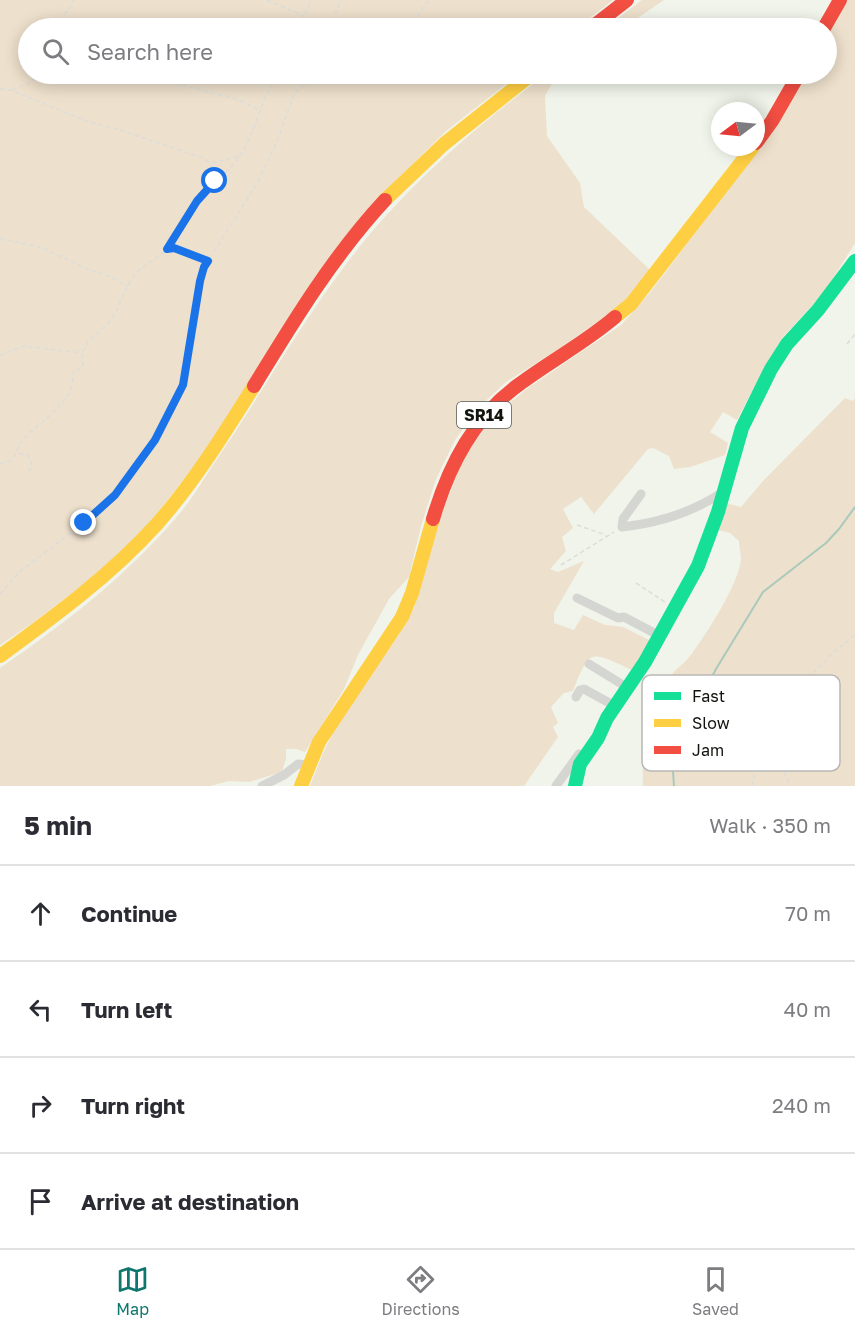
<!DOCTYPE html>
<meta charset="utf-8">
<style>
:root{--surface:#fff;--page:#f7f7f7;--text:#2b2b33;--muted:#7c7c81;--line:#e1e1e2;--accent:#0f766e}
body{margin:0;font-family:"Golos Text",sans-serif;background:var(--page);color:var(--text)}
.compass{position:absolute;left:711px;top:102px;width:54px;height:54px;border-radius:50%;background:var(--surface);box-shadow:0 3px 15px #0003;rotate:254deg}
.stop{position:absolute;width:18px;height:18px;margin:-14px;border:4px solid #1a73e8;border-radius:50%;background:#fff}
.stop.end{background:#1a73e8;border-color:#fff;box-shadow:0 2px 6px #0008}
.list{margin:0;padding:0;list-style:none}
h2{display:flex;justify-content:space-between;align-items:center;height:78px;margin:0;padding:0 24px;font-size:26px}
h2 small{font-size:20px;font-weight:400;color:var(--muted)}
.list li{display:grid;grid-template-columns:39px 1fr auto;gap:18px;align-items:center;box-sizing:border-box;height:96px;padding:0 24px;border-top:2px solid var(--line)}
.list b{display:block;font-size:22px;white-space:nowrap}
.list em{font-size:20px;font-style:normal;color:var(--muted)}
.icon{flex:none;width:33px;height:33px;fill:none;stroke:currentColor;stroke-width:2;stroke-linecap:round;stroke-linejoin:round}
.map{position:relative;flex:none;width:855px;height:786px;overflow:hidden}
.search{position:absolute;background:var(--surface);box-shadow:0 3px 15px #0003;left:18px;right:18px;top:18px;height:66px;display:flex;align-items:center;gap:15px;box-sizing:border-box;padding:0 21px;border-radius:33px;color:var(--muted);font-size:22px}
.sheet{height:462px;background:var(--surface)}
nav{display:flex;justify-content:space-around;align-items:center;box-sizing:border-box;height:84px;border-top:2px solid var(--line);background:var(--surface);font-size:16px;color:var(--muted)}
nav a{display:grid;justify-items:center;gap:3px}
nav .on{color:var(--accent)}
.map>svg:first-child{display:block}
</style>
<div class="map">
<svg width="855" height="786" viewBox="0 0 855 786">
<rect width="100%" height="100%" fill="#f1f4ea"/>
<!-- green -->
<path fill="#ede0cc" d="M0,0H613L577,28H28V74H519L446,131L382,194L197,462L148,525L101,571L34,622L0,645Z
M642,0H664L623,28H605Z
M844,0H855V243L825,291L783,337L768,361L737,420L723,412L710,432L728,443L725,455L690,467L674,469L669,456L653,448L648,449L594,514L581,497L563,509L573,528L562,537L566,551L550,569L558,572L584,561L554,613V623L574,630L583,615L605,625L623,627L651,641L632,670C591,651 590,647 573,691L564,693L551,707L558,723L553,727L558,737L524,786H310L324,751L342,715L398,636L414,608L431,541L466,452L497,413L528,388L621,325L649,294L776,126L804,74H826L827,33Z
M546,74H559L556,76L545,96L547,136L580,183L584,207L650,270L625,300L597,322L557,350L506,382L477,409L455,440L436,479L421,526L409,577L389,599L358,655L344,689L305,752L296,749H286V758L282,772L249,782L229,781L210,786H0V668C66,623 129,574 181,512C194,496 205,477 217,459C261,395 299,326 347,263C403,189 472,130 546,74Z
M845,398L853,401L855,398V786H643C641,748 651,710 671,676C675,669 684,664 690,656C704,638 740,582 741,559C741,553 739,547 739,541L730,533L718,530L725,503L741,507L763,481Z"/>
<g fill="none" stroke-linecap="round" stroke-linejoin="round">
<!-- stream -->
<path stroke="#a9c9bc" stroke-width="2" d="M674,786L671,742L680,713L703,694L716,669L763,592L826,543L839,529L855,507"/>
<!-- path -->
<path stroke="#dcddda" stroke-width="1.5" stroke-dasharray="4.5 3" stroke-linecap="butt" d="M267,0L304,16
M57,28L74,0
M299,28L311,0
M329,28L341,0
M398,28L416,18L429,0
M154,74L178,84L236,99L260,110
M302,74L309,78V74
M0,89L11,90L86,121L117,129L203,158C211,164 216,170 215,180
M12,90L31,82L39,74
M212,163L239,156
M0,238L43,248L87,269L109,276L127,286
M167,249L174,248L207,261
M847,344L855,334
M0,355L24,346L81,353
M19,453L28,456L31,460V469L26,474
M0,464C21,459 13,450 24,438C39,423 79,398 72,373L83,367L82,353L87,345L88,341C96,335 112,321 116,312C122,299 126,286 135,275C143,264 158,259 167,249C178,235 186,217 196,203C209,185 228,174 240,156C257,130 260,98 279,74
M577,525L606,535
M561,565L614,532
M636,583L665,602
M0,594L18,573L84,523L115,495L155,439L183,385L204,267L257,184L278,139L294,94L316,74
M776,751L790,786
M752,786C756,767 756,758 776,751L775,733L778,722L811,675L833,653L855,635"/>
<!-- street -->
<path stroke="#d5d5d2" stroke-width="9" d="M641,494L623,519L622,527C659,523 693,512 723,492
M577,598L618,618L624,617L660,636
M589,664L628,688
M576,697L580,690L584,689L615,706
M262,786L284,775L298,764L308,765
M556,786L579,754"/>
<!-- fast -->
<path stroke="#16e098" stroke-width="14" d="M575,786L580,764L598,738L607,718L645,662L698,566L718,512L742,428L771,369L787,344L818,310L855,261"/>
<!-- slow -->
<path stroke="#ffcf43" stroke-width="14" d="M385,200L444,144L532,74
M615,317L631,304L753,147
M0,656C55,616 111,575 157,524C194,482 224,434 254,386
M301,786L319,742L402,617L412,593L433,519"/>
<!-- jam -->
<path stroke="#f24e42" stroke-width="14" d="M591,28L627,0
M824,28L840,0
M756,143L772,121L799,74
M254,386C293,322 333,256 385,200
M433,519C449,465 474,416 521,383C552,360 586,342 615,317"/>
</g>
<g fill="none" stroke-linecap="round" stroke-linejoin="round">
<!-- route -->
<path stroke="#1a73e8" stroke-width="8" d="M84,523L115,495L155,440L183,385L200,281L204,267L208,261L174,248L167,249L197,201L215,181"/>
</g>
<g text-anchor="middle" stroke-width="6" stroke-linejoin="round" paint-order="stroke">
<!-- shield labels -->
<rect fill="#fff" stroke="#595a56" stroke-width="1.5" x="457" y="402" width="54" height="26" rx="4.5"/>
<g font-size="16" font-weight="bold" fill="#12140e">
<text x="484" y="421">SR14</text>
</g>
</g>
<!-- legend -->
<rect x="642" y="675" width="198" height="96" rx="9" fill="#fff" stroke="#b8b8b7" stroke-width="1.5"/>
<rect x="654" y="692" width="27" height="8" fill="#16e098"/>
<rect x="654" y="719" width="27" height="8" fill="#ffcf43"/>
<rect x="654" y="746" width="27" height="8" fill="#f24e42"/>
<g font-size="16" fill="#12140e">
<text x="692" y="702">Fast</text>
<text x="692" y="729">Slow</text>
<text x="692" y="756">Jam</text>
</g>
</svg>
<svg class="compass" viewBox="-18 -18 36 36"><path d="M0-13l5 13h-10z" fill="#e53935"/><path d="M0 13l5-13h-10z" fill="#7c7c81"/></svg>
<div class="stop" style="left:215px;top:181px"></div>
<div class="stop end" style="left:84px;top:523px"></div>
<div class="search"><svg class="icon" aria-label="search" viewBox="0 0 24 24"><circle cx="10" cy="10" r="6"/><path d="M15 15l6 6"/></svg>Search here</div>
</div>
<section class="sheet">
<h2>5 min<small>Walk · 350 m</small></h2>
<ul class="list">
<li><svg class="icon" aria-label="ahead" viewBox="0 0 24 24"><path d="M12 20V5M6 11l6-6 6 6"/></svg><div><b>Continue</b></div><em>70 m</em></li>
<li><svg class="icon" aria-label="left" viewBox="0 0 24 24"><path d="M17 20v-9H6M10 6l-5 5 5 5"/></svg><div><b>Turn left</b></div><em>40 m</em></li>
<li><svg class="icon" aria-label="right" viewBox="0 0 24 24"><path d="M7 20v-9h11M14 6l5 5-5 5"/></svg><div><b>Turn right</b></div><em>240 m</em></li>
<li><svg class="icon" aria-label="arrive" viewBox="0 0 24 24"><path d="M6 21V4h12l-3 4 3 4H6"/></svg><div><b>Arrive at destination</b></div></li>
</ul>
</section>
<nav>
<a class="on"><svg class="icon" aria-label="map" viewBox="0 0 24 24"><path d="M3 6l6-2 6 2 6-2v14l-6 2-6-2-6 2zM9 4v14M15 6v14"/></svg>Map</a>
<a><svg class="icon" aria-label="directions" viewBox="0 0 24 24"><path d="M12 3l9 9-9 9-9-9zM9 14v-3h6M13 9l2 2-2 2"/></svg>Directions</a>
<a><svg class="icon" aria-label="saved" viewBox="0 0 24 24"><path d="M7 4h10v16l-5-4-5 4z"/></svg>Saved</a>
</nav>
